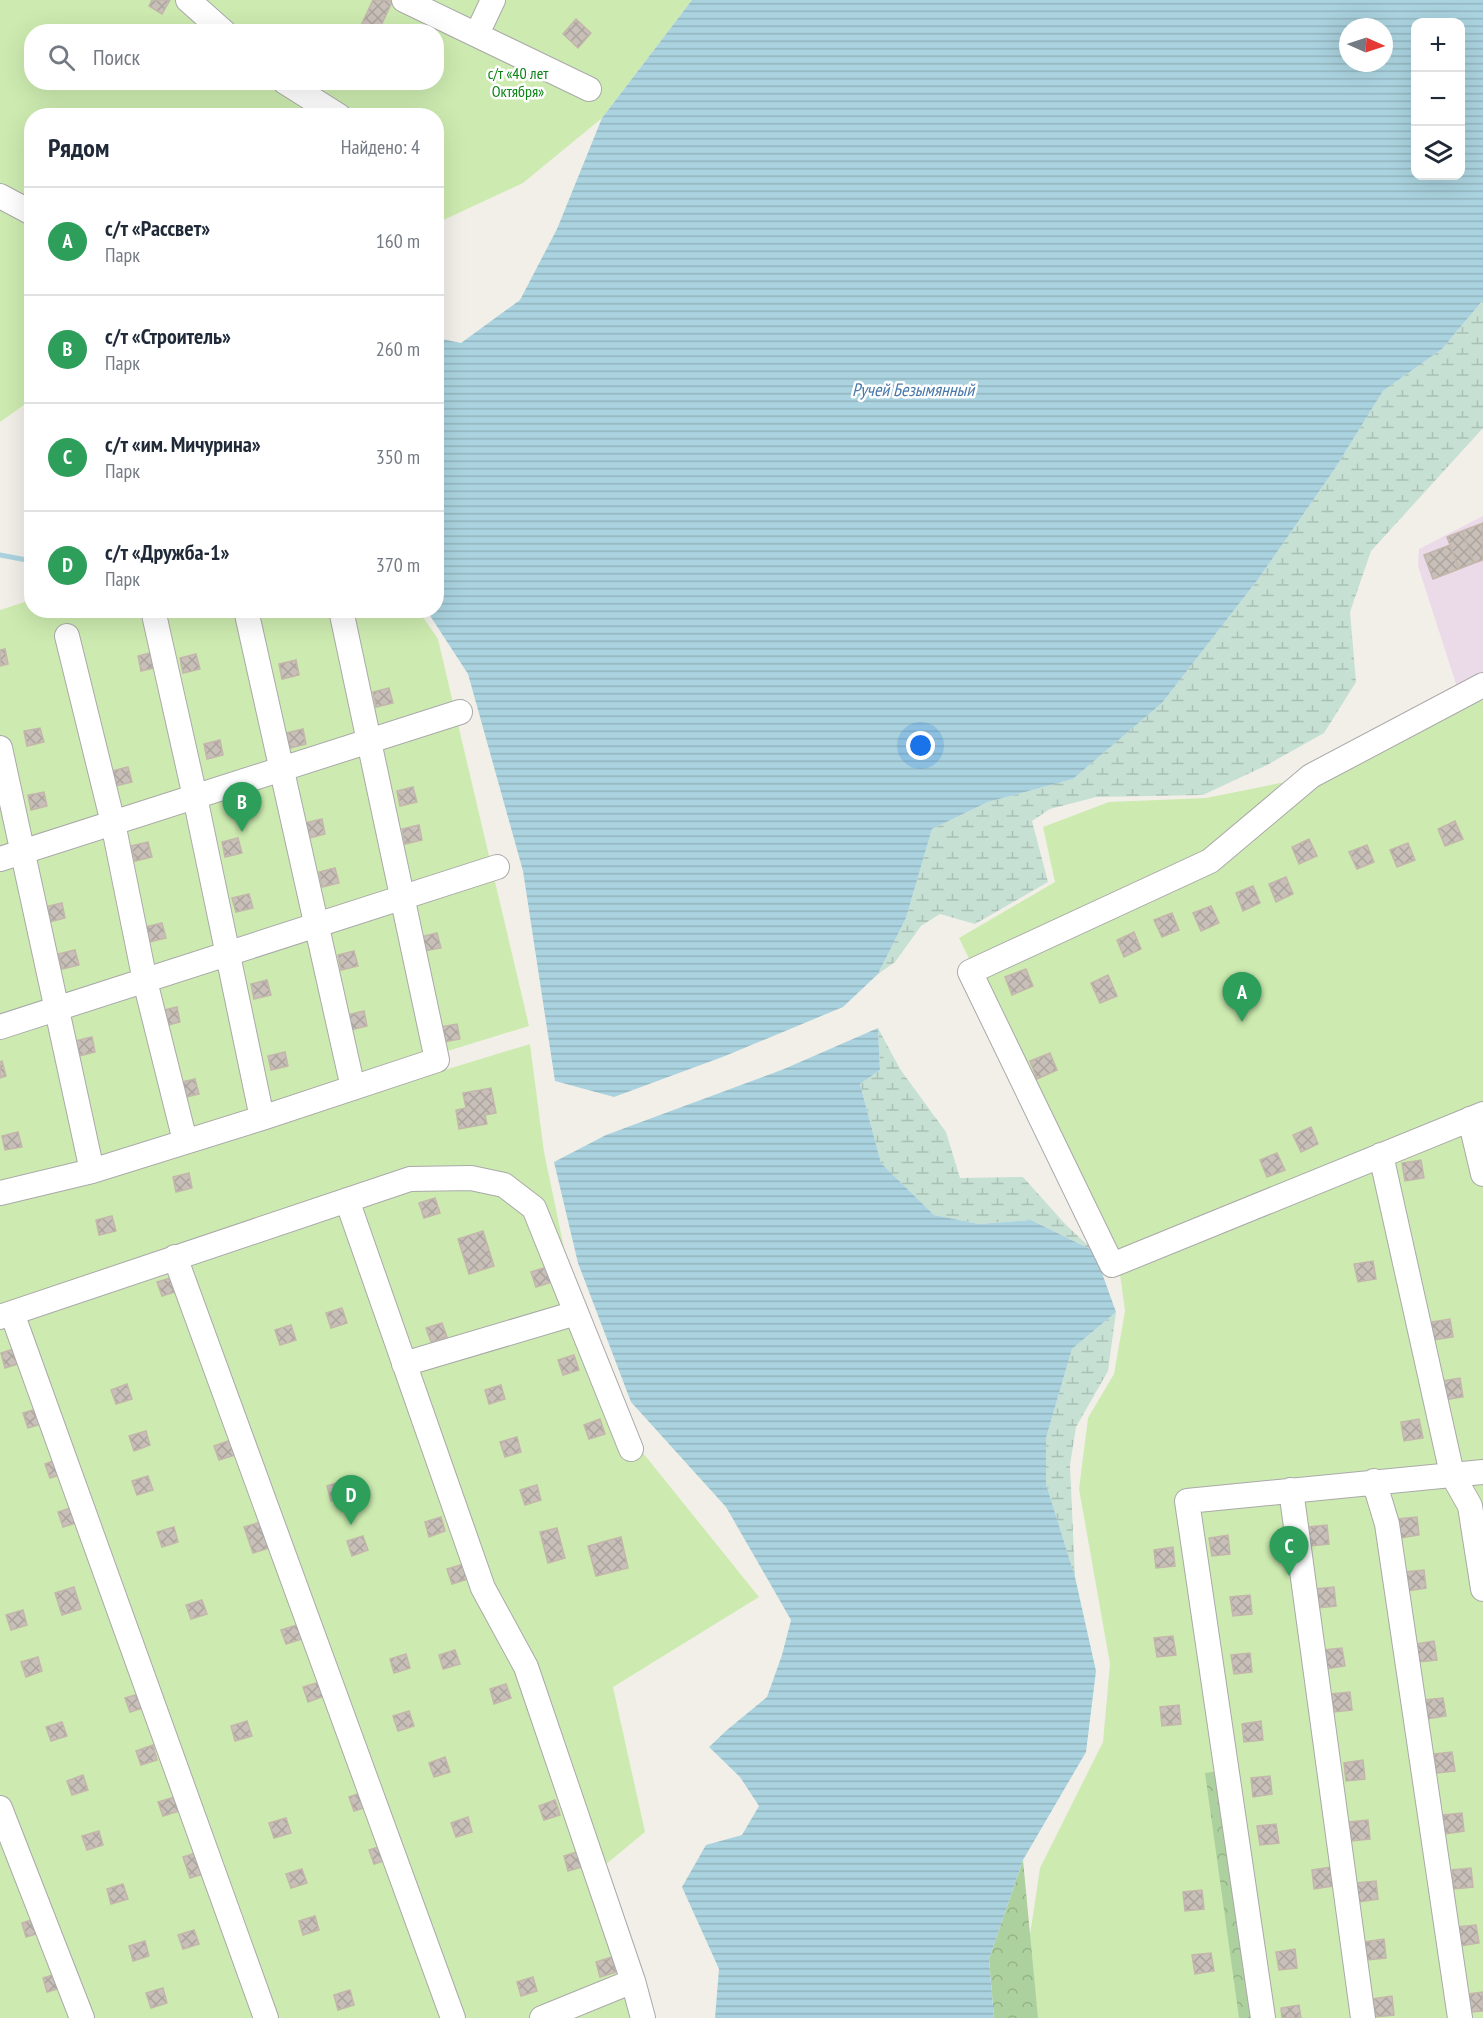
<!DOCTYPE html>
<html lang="ru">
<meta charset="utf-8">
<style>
:root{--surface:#fff;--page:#f6f6f7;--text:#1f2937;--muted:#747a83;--line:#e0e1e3;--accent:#0f766e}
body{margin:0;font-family:"PT Sans Narrow",sans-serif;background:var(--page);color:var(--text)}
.controls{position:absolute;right:18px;top:18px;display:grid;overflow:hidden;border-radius:12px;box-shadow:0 6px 24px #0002}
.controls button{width:54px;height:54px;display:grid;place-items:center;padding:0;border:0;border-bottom:2px solid var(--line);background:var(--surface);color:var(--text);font:30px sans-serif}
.compass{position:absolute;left:1339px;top:18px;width:54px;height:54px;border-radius:50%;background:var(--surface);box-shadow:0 6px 24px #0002;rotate:93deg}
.you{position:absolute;left:921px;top:746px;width:21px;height:21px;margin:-15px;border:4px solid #fff;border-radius:50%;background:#1a73e8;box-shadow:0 0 0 9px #1a73e833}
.badge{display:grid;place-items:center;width:39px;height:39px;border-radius:50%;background:var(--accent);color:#fff;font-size:20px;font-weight:700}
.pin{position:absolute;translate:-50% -50px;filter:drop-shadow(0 2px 3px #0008)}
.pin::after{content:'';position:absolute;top:32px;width:21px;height:18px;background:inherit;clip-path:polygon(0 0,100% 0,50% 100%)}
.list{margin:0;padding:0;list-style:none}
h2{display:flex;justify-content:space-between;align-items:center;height:78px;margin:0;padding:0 24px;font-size:26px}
h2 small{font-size:20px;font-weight:400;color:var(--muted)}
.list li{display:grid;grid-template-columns:39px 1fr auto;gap:18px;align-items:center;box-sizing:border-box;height:108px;padding:0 24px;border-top:2px solid var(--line)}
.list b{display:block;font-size:22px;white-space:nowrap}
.list p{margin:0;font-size:20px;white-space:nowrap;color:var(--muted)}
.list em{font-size:20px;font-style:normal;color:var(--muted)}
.icon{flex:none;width:33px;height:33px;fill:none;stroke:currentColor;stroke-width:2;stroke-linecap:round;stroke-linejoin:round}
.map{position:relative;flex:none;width:1483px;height:2018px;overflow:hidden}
.search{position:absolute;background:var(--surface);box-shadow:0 6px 24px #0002;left:24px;top:24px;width:420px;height:66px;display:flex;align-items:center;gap:15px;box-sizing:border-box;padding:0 21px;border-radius:24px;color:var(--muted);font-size:22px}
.panel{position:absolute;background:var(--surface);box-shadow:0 6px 24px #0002;left:24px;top:108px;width:420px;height:510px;border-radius:24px}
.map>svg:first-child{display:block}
</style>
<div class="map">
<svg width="1483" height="2018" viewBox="0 0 1483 2018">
<defs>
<pattern id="forest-crowns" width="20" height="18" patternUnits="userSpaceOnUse" patternTransform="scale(1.5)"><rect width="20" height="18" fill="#add19e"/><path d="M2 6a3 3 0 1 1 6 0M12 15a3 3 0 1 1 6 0" fill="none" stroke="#95b388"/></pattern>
<pattern id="wetland-marsh" width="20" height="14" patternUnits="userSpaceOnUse" patternTransform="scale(1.5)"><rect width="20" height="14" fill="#c6e0d4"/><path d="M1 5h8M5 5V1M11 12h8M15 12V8" fill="none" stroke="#aac0b6"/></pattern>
<pattern id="water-rules" width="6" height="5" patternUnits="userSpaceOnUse" patternTransform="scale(1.5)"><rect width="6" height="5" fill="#aad3df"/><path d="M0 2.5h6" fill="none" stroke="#92b5bf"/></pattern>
<pattern id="building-cross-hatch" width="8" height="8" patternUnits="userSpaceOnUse" patternTransform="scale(1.5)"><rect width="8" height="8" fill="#c7bfb8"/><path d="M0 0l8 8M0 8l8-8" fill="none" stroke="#aba49e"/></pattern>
</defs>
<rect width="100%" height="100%" fill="#f2efe9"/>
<!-- industrial -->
<path fill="#ebdbe8" d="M1483,516V680L1458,690L1418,566L1419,549Z"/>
<!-- grass -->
<path fill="#cdebb0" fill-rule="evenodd" d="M0,0H692L602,118L523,183L437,223L436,116H32L31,400L0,422ZM32,32H436V82H32Z
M31,600L32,610L419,611L438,639L529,1026L0,1189V610Z
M1483,694V1105L1115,1257L959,938L1055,882L1043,827L1109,802L1206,798L1325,774Z
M530,1044L544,1152L567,1262L643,1453L759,1597L613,1687L645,1832L605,1865L647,2018H0V1206Z
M1483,1124V2018H1013L1022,1988L1040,1868L1103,1742L1110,1664L1079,1489L1088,1418L1114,1374L1125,1311L1119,1267Z"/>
<!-- forest -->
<path fill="url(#forest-crowns)" d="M1219,1771L1253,2018H1239L1205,1773Z
M1023,1860L1038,2018H994L989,1959Z"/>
<!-- wetland -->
<path fill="url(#wetland-marsh)" d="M1483,300V428L1371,551L1350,612L1356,682L1324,733L1267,765L1203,795L1096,797L1050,809L1032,821L1048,882L975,924L940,914L921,926L895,962L878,974L906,918L932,829L988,802L1073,779L1162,703L1259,578L1334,470L1383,391L1442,349Z
M878,1028L900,1069L946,1132L960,1178L1023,1177L1066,1225L1094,1251L1031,1220L979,1224L934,1215L881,1163L860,1084L880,1070Z
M1116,1312L1108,1371L1076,1427L1070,1465L1075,1577L1046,1484V1438L1072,1349Z"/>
<!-- water -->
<path fill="url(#water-rules)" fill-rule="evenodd" d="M692,0H1483V300L1442,349L1383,391L1334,470L1259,578L1162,703L1073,779L988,802L932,829L906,918L878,974L843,1007L725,1056L614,1097L555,1081L523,871L468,674L427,611L436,610L437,338L461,343L520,300L557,229L602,118ZM1416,22H1460V176H1416ZM1348,27H1384V63H1348Z
M878,1028L880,1070L860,1084L881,1163L934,1215L979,1224L1031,1220L1094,1251L1116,1312L1072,1349L1046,1438V1484L1075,1577L1096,1671L1086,1752L1023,1860L989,1959L994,2018H715L719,1969L682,1887L706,1845L742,1835L759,1806L740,1777L709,1747L727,1730L767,1697L782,1655L791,1620L726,1507L631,1402L578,1263L554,1162L606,1135L784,1069Z"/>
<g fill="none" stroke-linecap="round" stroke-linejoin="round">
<!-- stream -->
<path stroke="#aad3df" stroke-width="5" d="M0,555L32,561"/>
</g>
<!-- building -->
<path fill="url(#building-cross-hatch)" stroke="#c4b6ab" stroke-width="1.5" d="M152,0H170L162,14L149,6Z
M373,0H388L392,2L378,32H358Z
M576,19L591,33L578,48L563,34Z
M1483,523V560L1474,563L1462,531Z
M1462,531L1474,563L1459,569L1447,537Z
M1450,545L1459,569L1433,579L1424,555Z
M5,649L8,664L0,666V650Z
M154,652L158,667L141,671L138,656Z
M196,654L200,669L183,673L180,658Z
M296,660L299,675L282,679L279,664Z
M389,688L393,703L376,707L373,692Z
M40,728L44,742L27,746L24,731Z
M303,729L306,744L290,748L286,733Z
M220,740L223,755L207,759L204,744Z
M128,767L132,782L115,786L112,771Z
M413,787L417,802L400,806L397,791Z
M44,792L47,806L31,810L28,795Z
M322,819L325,834L309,838L305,823Z
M1455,821L1463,839L1445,846L1438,829Z
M419,825L422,840L405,844L402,829Z
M238,838L242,853L225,857L222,842Z
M1309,839L1317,856L1299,864L1292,847Z
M148,842L152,857L135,861L131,846Z
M1408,843L1415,860L1397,867L1390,850Z
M1367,845L1374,862L1357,869L1349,852Z
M335,868L339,883L322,887L319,872Z
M1286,877L1293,894L1276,902L1269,884Z
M1253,886L1260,903L1243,911L1236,893Z
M249,894L253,908L236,912L232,898Z
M62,903L65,918L49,922L45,907Z
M1211,906L1219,923L1201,931L1193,913Z
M1172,913L1179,930L1162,937L1154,920Z
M162,923L166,938L149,942L145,927Z
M1134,932L1141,949L1124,957L1117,940Z
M437,933L441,948L424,951L421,937Z
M75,950L79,965L62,969L58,954Z
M354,951L358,966L341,970L338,955Z
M1026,969L1033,986L1012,995L1005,977Z
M1108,975L1117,996L1100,1003L1091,983Z
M267,980L271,995L254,999L251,984Z
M177,1007L180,1022L164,1026L160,1011Z
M364,1011L367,1026L350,1030L347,1015Z
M457,1024L460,1039L444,1042L440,1027Z
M92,1037L95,1052L79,1056L75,1041Z
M285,1052L288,1066L271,1070L268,1056Z
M1050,1053L1057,1070L1037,1079L1030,1061Z
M2,1061L6,1076L0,1078V1062Z
M195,1079L199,1094L182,1098L178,1083Z
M491,1088L496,1113L485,1115L487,1124L459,1129L456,1110L466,1108L463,1093Z
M1311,1127L1318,1144L1301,1152L1293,1135Z
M18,1132L22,1147L5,1150L2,1136Z
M1277,1153L1285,1170L1267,1177L1260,1160Z
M1421,1160L1424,1178L1405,1181L1402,1163Z
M189,1173L192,1188L176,1192L173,1177Z
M435,1198L440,1213L424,1218L419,1203Z
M112,1216L116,1231L99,1235L96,1220Z
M483,1231L494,1266L469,1274L458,1239Z
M1373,1261L1376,1279L1358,1282L1354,1264Z
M547,1267L552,1282L536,1287L531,1272Z
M174,1277L178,1291L162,1296L157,1282Z
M342,1308L347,1323L331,1328L326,1313Z
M1450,1319L1453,1337L1434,1340L1431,1322Z
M442,1323L447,1337L431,1342L426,1328Z
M291,1325L296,1340L280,1345L275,1330Z
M17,1348L21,1363L5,1368L1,1353Z
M574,1355L579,1370L563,1375L558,1360Z
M1460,1378L1463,1397L1444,1400L1441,1381Z
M127,1384L132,1399L116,1404L111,1390Z
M501,1385L505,1399L489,1404L485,1390Z
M40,1408L44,1423L28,1428L23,1413Z
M600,1419L605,1434L589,1439L584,1425Z
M1419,1419L1423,1438L1404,1441L1401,1422Z
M146,1431L150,1445L134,1451L129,1436Z
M517,1437L521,1452L505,1457L500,1442Z
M231,1440L235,1455L219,1460L214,1446Z
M61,1458L66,1473L50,1478L45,1464Z
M148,1476L153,1490L137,1495L132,1481Z
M343,1481L347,1496L331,1501L327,1486Z
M537,1485L541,1500L525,1505L520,1490Z
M74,1507L79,1522L63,1527L58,1512Z
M441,1517L445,1531L429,1537L425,1522Z
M1417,1517L1419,1535L1401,1538L1398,1519Z
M261,1522L269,1548L253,1553L244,1527Z
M1327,1525L1329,1544L1310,1546L1308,1527Z
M174,1527L178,1542L162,1547L157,1532Z
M557,1528L565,1558L548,1563L540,1532Z
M1228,1535L1230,1554L1212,1556L1209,1538Z
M363,1536L368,1550L352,1556L347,1541Z
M621,1537L628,1568L596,1576L588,1546Z
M1173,1547L1175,1566L1156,1568L1154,1550Z
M464,1564L468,1579L452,1584L447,1569Z
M1424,1570L1426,1588L1407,1591L1405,1572Z
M74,1587L81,1609L62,1615L55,1593Z
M1334,1587L1336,1606L1317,1608L1315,1589Z
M1250,1595L1252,1614L1233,1616L1230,1597Z
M202,1600L207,1614L191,1619L186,1605Z
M23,1610L27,1625L11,1630L6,1615Z
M297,1625L302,1639L286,1644L281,1630Z
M1173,1636L1176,1655L1157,1657L1154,1638Z
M1434,1641L1437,1660L1418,1662L1415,1644Z
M1342,1648L1345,1666L1326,1669L1324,1650Z
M455,1650L460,1664L443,1669L439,1655Z
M1250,1653L1252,1672L1234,1674L1231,1655Z
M406,1654L410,1668L394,1673L390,1659Z
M38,1657L42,1671L26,1677L21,1662Z
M320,1682L324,1696L308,1702L303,1687Z
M506,1684L511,1698L494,1704L490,1689Z
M1350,1692L1352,1710L1333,1712L1331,1694Z
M142,1693L146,1707L130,1712L125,1698Z
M1443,1698L1446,1716L1427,1719L1424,1700Z
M1179,1705L1181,1724L1162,1726L1160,1707Z
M409,1711L414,1726L398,1731L393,1716Z
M247,1721L252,1736L235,1741L231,1726Z
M1261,1721L1263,1740L1244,1742L1242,1724Z
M62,1722L67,1736L51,1741L46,1727Z
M153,1745L157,1760L141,1765L136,1751Z
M1452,1752L1455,1771L1436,1773L1434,1754Z
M445,1757L450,1772L434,1777L429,1763Z
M1363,1760L1365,1779L1346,1781L1344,1763Z
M83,1775L88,1790L72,1795L67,1781Z
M1270,1776L1272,1794L1253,1797L1251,1778Z
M366,1791L370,1806L354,1811L349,1797Z
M175,1797L179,1811L163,1816L158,1802Z
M555,1800L560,1815L544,1820L539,1806Z
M1462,1813L1464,1831L1445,1834L1443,1815Z
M468,1817L472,1832L456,1837L451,1823Z
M286,1818L291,1833L274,1838L269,1823Z
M1368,1820L1370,1839L1351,1841L1349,1822Z
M1276,1824L1279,1843L1260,1845L1257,1826Z
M99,1831L103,1845L87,1850L82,1836Z
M385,1845L390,1859L374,1864L369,1850Z
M580,1851L585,1866L568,1871L564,1856Z
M199,1852L206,1873L190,1878L183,1857Z
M1331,1867L1333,1886L1314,1889L1312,1870Z
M1471,1868L1473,1887L1454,1889L1452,1870Z
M302,1869L307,1883L291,1888L286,1874Z
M1376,1881L1378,1899L1359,1902L1357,1883Z
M123,1884L128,1899L111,1904L107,1889Z
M1202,1890L1204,1909L1185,1911L1183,1892Z
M315,1916L319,1930L303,1935L299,1921Z
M38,1918L43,1932L26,1937L22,1923Z
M1476,1925L1479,1943L1460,1946L1457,1927Z
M194,1930L199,1944L183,1949L178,1935Z
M1384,1939L1386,1958L1367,1960L1364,1942Z
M145,1941L149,1956L133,1961L129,1946Z
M1295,1949L1297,1968L1279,1970L1276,1952Z
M1211,1953L1214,1971L1195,1974L1192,1955Z
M612,1957L616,1972L600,1977L596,1962Z
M59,1973L64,1987L47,1992L43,1978Z
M533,1977L537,1991L521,1996L517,1982Z
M163,1988L167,2003L151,2008L146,1993Z
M350,1990L354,2005L338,2010L334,1995Z
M1483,1992V2011L1471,2012L1469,1994Z
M1392,1996L1394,2015L1375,2017L1373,1999Z
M1299,2005L1301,2018H1282L1281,2008Z"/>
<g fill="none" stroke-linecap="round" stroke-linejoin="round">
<!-- minor casing -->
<g stroke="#a9a9a9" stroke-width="26">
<path id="minor" d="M188,0L224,32
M404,0L589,89
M477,34L493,0
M285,82L339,116
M0,196L32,213
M153,610L195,797L262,1118
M246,610L353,1088
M67,636L113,823L145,981L185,1141
M1483,685L1311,776L1210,861L970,972L1112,1265L1483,1114
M0,748L92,1171
M0,859L460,712
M0,1027L497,867
M1470,1119L1483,1174
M1381,1155L1452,1474L1470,1506L1483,1589
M0,1193L92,1171L262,1118L437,1060L341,610
M347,1200L483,1588L526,1667L633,1981L643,2018
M175,1257L453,2018
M12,1313L266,2018
M0,1317L410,1179L471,1178L504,1185L534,1208L631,1449
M404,1364L576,1313
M1374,1481L1387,1524L1460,2018
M1291,1490L1363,2018
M0,1808L82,2018
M542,2018L633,1981
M1263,2018L1187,1501L1483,1472"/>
</g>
<!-- minor -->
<use href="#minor" stroke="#fff" stroke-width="24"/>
</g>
<g text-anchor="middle" stroke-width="5" stroke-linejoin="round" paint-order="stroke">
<!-- park labels -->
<g font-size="16" fill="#0c8416" stroke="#fff">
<text x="518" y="79">с/т «40 лет<tspan x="518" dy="18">Октября»</tspan></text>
</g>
<!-- water labels -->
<g font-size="18" font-style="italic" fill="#4a7aab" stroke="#fff">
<text x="913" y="396">Ручей Безымянный</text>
</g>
</g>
</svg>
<div class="controls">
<button>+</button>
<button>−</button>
<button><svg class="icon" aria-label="layers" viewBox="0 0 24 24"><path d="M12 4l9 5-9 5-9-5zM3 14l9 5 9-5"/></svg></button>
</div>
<svg class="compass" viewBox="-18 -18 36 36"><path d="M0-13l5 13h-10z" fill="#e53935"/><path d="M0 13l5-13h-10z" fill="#747a83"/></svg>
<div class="you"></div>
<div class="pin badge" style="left:1242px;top:1022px;background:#2e9e5b">A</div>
<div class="pin badge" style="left:242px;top:832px;background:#2e9e5b">B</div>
<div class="pin badge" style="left:1289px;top:1576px;background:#2e9e5b">C</div>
<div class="pin badge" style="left:351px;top:1525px;background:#2e9e5b">D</div>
<div class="search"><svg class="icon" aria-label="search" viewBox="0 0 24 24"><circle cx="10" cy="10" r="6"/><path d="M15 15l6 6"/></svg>Поиск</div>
<section class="panel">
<h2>Рядом<small>Найдено: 4</small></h2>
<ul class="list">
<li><span class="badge" style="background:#2e9e5b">A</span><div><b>с/т «Рассвет»</b><p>Парк</p></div><em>160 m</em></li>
<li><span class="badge" style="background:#2e9e5b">B</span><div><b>с/т «Строитель»</b><p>Парк</p></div><em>260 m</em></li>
<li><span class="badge" style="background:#2e9e5b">C</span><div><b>с/т «им. Мичурина»</b><p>Парк</p></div><em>350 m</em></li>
<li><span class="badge" style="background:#2e9e5b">D</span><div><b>с/т «Дружба-1»</b><p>Парк</p></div><em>370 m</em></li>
</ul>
</section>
</div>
